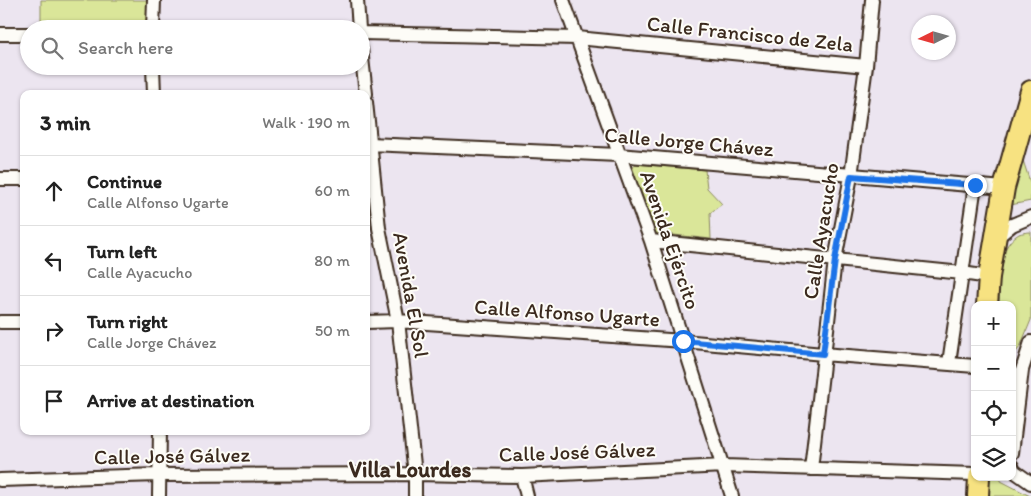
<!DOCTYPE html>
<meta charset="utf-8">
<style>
:root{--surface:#fff;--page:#f2f2f2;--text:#222;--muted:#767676;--line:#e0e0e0}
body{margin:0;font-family:Itim,sans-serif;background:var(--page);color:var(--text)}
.controls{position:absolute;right:15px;bottom:15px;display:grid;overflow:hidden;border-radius:10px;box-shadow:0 1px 4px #0004}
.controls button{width:45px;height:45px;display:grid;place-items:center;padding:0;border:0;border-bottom:1px solid var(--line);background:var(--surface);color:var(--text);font:25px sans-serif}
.compass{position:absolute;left:911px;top:15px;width:45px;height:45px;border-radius:50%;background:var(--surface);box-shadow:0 1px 4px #0004;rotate:265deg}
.stop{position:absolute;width:15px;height:15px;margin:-11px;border:4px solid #1a73e8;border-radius:50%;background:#fff}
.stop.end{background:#1a73e8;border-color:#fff;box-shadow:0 1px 5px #0008}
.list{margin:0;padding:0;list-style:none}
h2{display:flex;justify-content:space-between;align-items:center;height:65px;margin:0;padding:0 20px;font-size:21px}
h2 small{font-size:16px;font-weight:400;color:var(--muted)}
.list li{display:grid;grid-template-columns:32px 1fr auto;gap:15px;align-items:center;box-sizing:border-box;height:70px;padding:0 20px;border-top:1px solid var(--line)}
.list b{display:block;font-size:19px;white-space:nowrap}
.list p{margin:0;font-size:16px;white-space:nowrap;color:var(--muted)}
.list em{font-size:16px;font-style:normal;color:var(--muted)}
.icon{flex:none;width:28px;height:28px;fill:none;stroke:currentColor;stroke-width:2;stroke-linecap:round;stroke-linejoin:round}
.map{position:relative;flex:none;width:1031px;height:496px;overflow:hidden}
.search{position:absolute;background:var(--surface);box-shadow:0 1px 4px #0004;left:20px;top:20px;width:350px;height:55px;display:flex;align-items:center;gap:12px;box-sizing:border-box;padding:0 18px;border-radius:28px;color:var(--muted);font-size:19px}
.panel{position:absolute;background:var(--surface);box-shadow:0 1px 4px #0004;left:20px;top:90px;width:350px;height:345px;border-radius:10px}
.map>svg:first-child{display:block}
</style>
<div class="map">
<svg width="1031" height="496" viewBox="0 0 1031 496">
<rect width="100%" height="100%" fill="#ece5f0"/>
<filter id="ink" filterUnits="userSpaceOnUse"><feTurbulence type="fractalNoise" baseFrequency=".02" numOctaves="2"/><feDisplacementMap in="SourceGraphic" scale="10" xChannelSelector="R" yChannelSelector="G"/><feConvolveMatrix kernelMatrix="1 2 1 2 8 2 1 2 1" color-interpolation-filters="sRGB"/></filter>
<g filter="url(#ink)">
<!-- green -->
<path fill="#dae699" stroke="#8a885c" d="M41,0H148V28L41,27Z
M1018,145L1031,185V201L1005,206Z
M635,164L705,170L707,188L722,204L710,213L711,239L655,233L632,170Z
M1031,232V320L1020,347L1012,357V305H999C1000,282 996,247 1019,234C1022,233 1027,232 1031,232Z
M989,477H1001V481L1030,496H988Z"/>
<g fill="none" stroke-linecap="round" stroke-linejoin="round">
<!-- street casing -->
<g stroke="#3b2a1e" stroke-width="16">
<path id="street" d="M357,0L359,29
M563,0L651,241L732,496
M153,29L154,0
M361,33L577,38L866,66
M0,34H29
M361,49L366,94
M153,66L154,94
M366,102L379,228L398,321L415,474V496
M370,144L618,155L1004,188
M0,179H24
M994,240L1012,225L1031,217
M651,241L962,273L989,277
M0,322H24
M366,322L398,321L683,341L823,354L975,366
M949,363L975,185
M1012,453L1022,370L1031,342
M1012,466L1014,471L1031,483
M811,469L835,260L851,176L866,66L872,0
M522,476L527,496
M0,480L158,475L415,474L522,476L724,466L975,474
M159,496L160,431"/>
</g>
<!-- primary casing -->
<g stroke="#3b2a1e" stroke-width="24">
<path id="primary" d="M987,305L989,277L1004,188L1031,91
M978,496L979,477"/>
</g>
<!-- street -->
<use href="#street" stroke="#fdfcf7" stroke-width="12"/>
<!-- primary -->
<use href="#primary" stroke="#f7e281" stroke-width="20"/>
</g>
</g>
<g fill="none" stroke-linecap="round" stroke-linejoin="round" filter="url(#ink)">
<!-- route -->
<path stroke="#1a73e8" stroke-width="6" d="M683,341L823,354L835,260L851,176L975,185"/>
</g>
<g text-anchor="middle" stroke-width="4" stroke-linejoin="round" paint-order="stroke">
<!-- street labels -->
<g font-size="21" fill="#3b2a1e" stroke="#fdfcf7">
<text transform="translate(750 34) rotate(6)" y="7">Calle Francisco de Zela</text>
<text transform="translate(689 142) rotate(5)" y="7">Calle Jorge Chávez</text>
<text transform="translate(821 231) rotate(-81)" y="7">Calle Ayacucho</text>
<text transform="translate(670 240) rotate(71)" y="7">Avenida Ejército</text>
<text transform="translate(411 295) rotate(80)" y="7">Avenida El Sol</text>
<text transform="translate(567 313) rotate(4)" y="7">Calle Alfonso Ugarte</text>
<text transform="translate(577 452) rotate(-2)" y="7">Calle José Gálvez</text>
<text transform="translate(172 456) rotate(-1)" y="7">Calle José Gálvez</text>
</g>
<!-- neighbourhood labels -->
<g font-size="22" font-weight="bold" fill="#3b2a1e" stroke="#fdfcf7">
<text x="410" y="477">Villa Lourdes</text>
</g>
</g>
</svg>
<div class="controls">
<button>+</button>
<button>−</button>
<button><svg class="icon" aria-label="locate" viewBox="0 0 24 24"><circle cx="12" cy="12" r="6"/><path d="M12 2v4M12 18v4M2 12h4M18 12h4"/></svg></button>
<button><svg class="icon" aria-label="layers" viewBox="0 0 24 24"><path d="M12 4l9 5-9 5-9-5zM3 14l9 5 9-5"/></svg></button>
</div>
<svg class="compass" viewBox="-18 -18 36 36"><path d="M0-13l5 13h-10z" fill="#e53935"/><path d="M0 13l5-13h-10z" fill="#767676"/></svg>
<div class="stop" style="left:683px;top:341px"></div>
<div class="stop end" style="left:975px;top:185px"></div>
<div class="search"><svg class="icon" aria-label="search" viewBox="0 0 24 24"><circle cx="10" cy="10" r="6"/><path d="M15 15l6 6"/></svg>Search here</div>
<section class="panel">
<h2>3 min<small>Walk · 190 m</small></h2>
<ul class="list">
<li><svg class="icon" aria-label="ahead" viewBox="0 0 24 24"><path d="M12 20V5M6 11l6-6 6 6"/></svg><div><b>Continue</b><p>Calle Alfonso Ugarte</p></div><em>60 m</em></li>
<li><svg class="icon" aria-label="left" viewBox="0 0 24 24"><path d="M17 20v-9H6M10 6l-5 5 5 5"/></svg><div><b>Turn left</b><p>Calle Ayacucho</p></div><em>80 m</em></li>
<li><svg class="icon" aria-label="right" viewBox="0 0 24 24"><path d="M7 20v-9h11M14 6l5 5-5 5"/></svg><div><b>Turn right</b><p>Calle Jorge Chávez</p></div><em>50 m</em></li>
<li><svg class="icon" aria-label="arrive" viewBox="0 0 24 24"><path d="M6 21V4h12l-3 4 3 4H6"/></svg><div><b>Arrive at destination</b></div></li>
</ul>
</section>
</div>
